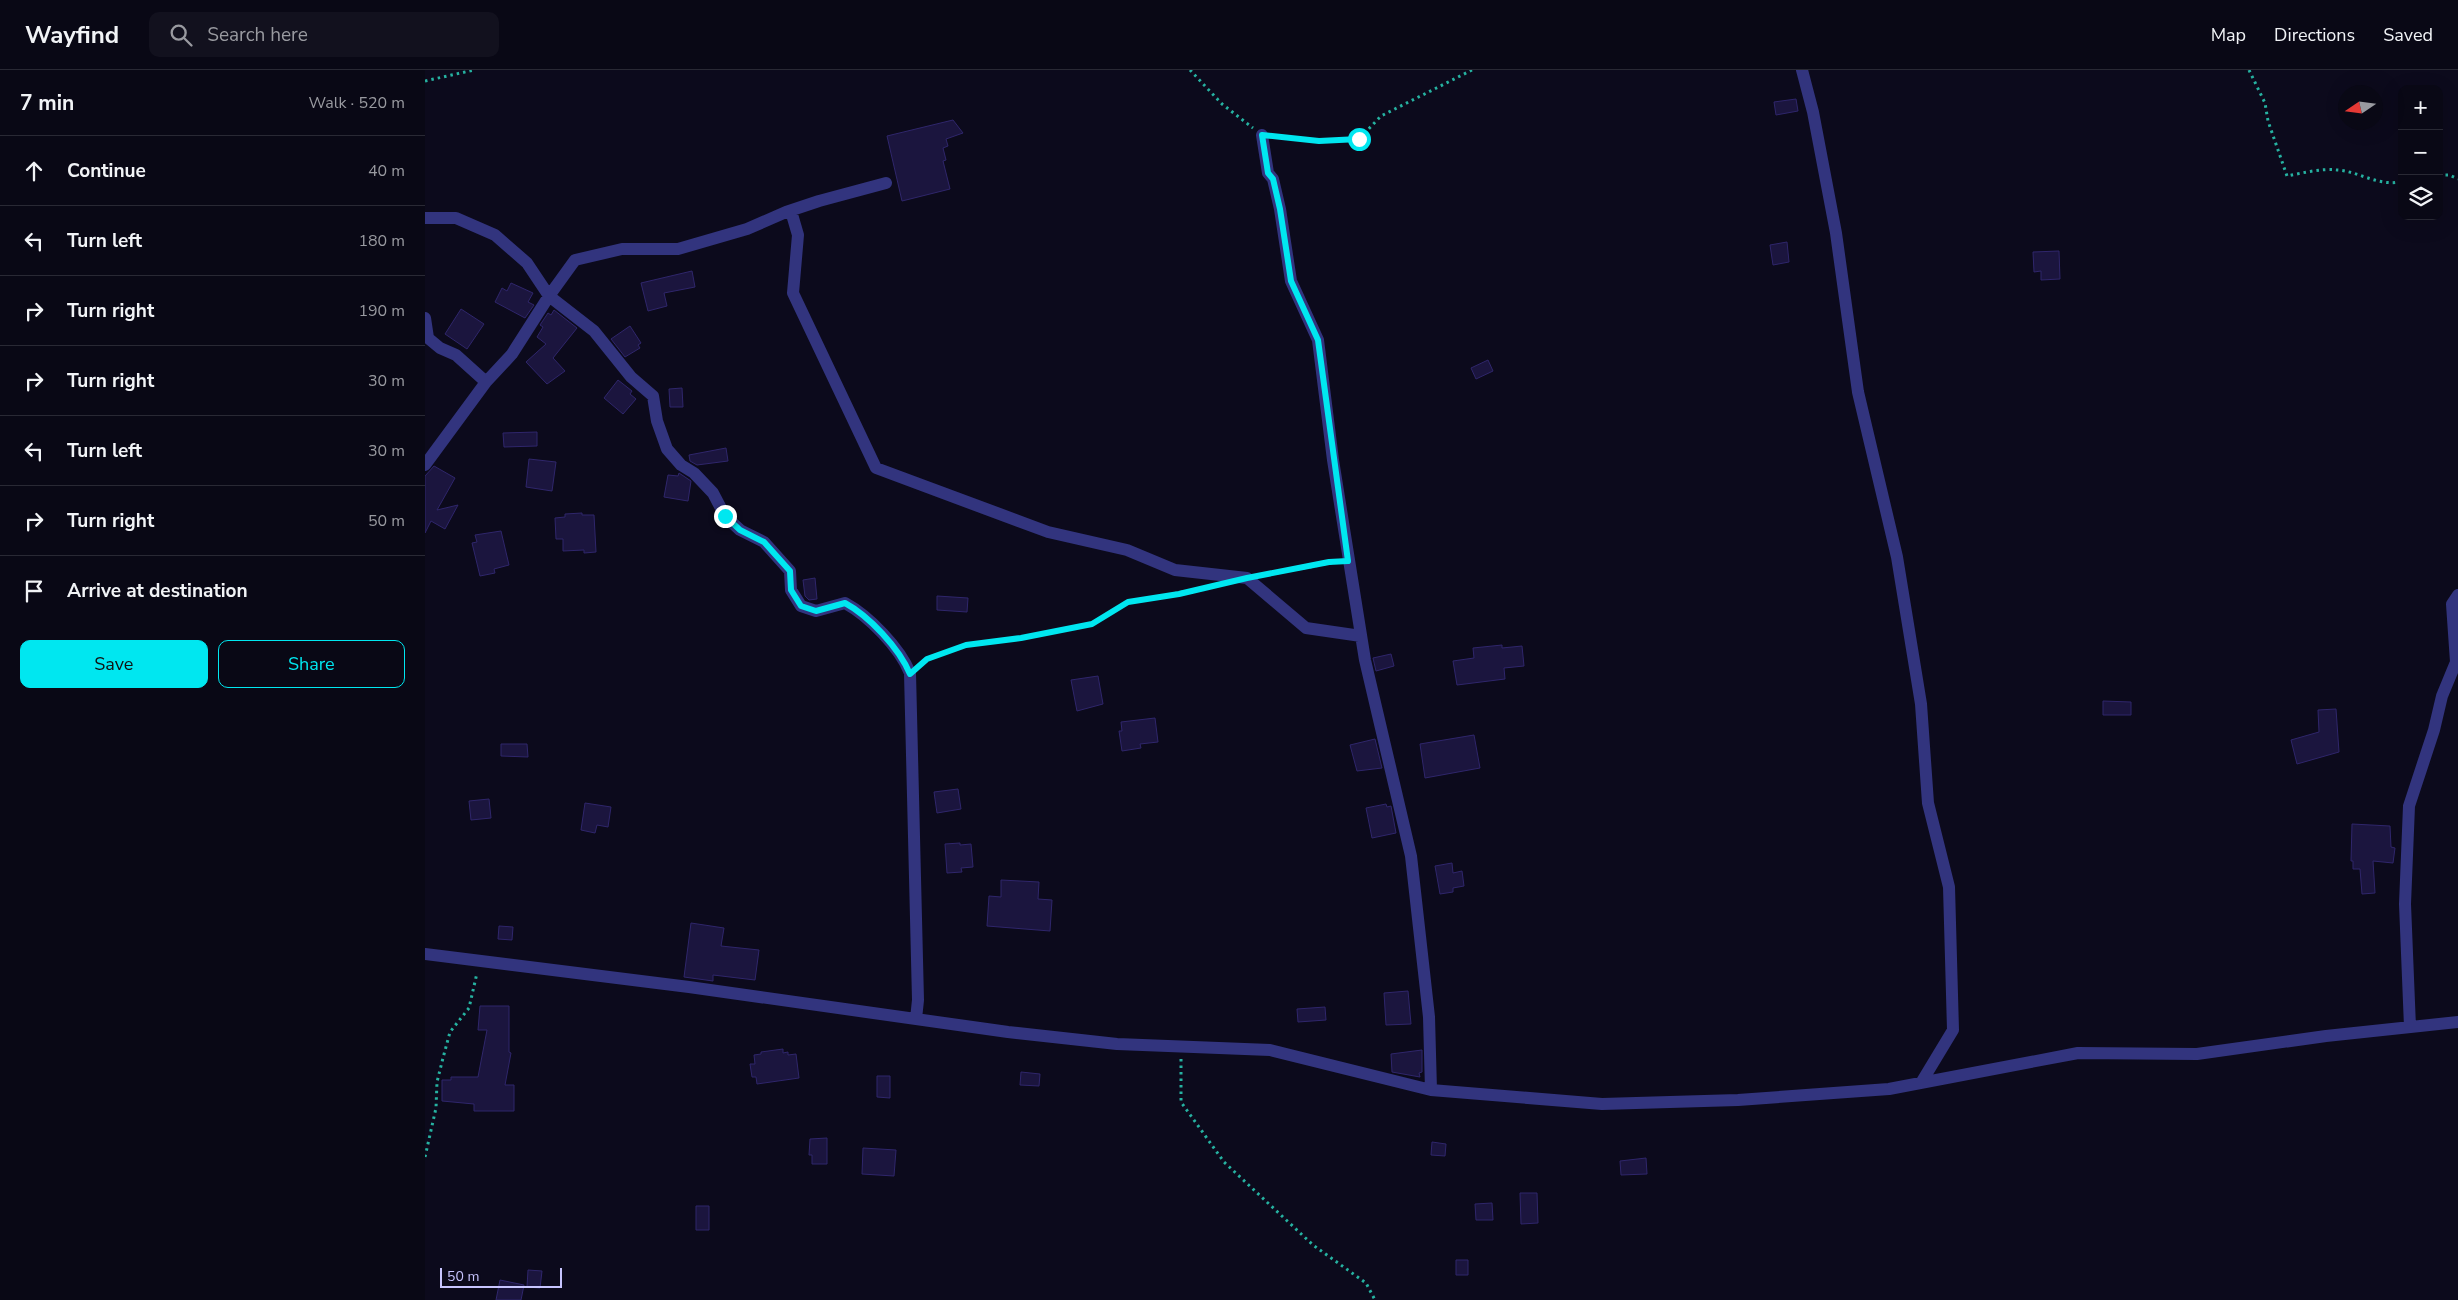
<!DOCTYPE html>
<meta charset="utf-8">
<style>
body{margin:0;font-family:"Nunito Sans",sans-serif;background:#12111e;color:#f1f3f6}
.controls{position:absolute;right:15px;top:15px;display:grid;overflow:hidden;border-radius:10px;box-shadow:0 5px 20px #0002}
.controls button{width:45px;height:45px;display:grid;place-items:center;padding:0;border:0;border-bottom:1px solid #292934;background:#090815;color:#f1f3f6;font:25px sans-serif}
.compass{position:absolute;left:1913px;top:15px;width:45px;height:45px;border-radius:50%;background:#090815;box-shadow:0 5px 20px #0002;rotate:257deg}
.scale{position:absolute;left:15px;bottom:12px;width:122px;box-sizing:border-box;padding-left:5px;border:2px solid #c8c5ff;border-top:0;font-size:14px;line-height:18px;white-space:nowrap;color:#c8c5ff;-webkit-text-stroke:4px #0c0a1c;paint-order:stroke}
.stop{position:absolute;width:15px;height:15px;margin:-11px;border:4px solid #00e7f0;border-radius:50%;background:#fff}
.stop.end{background:#00e7f0;border-color:#fff;box-shadow:0 1px 5px #0008}
.list{margin:0;padding:0;list-style:none}
h2{display:flex;justify-content:space-between;align-items:center;height:65px;margin:0;padding:0 20px;font-size:21px}
h2 small{font-size:16px;font-weight:400;color:#999aa0}
.list li{display:grid;grid-template-columns:32px 1fr auto;gap:15px;align-items:center;box-sizing:border-box;height:70px;padding:0 20px;border-top:1px solid #292934}
.list b{display:block;font-size:19px;white-space:nowrap}
.list em{font-size:16px;font-style:normal;color:#999aa0}
.actions{display:flex;gap:10px;padding:15px 20px}
.actions a{flex:1;padding:11px 0;border:1px solid #00e7f0;border-radius:10px;text-align:center;font-size:18px;color:#00e7f0}
.actions .main{background:#00e7f0;color:#111}
.icon{flex:none;width:28px;height:28px;fill:none;stroke:currentColor;stroke-width:2;stroke-linecap:round;stroke-linejoin:round}
.map{position:relative;flex:none;width:2033px;height:1230px;overflow:hidden}
header{display:flex;align-items:center;gap:30px;box-sizing:border-box;height:70px;padding:0 25px;background:#090815;border-bottom:1px solid #292934}
header strong{font-size:24px}
nav{display:flex;gap:28px;margin-inline-start:auto;font-size:18px}
.search{width:350px;height:45px;background:#12111e;display:flex;align-items:center;gap:12px;box-sizing:border-box;padding:0 18px;border-radius:10px;color:#999aa0;font-size:19px}
main{display:flex}
aside{flex:1;background:#090815}
.map>svg:first-child{display:block}
.building{fill:#1b153e;stroke:#2f266b}
.lines{fill:none;stroke-linecap:round;stroke-linejoin:round}
.path{stroke:#26b2a1;stroke-width:3;stroke-dasharray:2.5 4;stroke-linecap:butt}
.minor{stroke:#32347e;stroke-width:12}
.route{stroke:#00e7f0;stroke-width:6}
</style>
<header>
<strong>Wayfind</strong>
<div class="search"><svg class="icon" aria-label="search" viewBox="0 0 24 24"><circle cx="10" cy="10" r="6"/><path d="M15 15l6 6"/></svg>Search here</div>
<nav><a>Map</a><a>Directions</a><a>Saved</a></nav>
</header>
<main>
<aside>
<h2>7 min<small>Walk · 520 m</small></h2>
<ul class="list">
<li><svg class="icon" aria-label="ahead" viewBox="0 0 24 24"><path d="M12 20V5M6 11l6-6 6 6"/></svg><div><b>Continue</b></div><em>40 m</em></li>
<li><svg class="icon" aria-label="left" viewBox="0 0 24 24"><path d="M17 20v-9H6M10 6l-5 5 5 5"/></svg><div><b>Turn left</b></div><em>180 m</em></li>
<li><svg class="icon" aria-label="right" viewBox="0 0 24 24"><path d="M7 20v-9h11M14 6l5 5-5 5"/></svg><div><b>Turn right</b></div><em>190 m</em></li>
<li><svg class="icon" aria-label="right" viewBox="0 0 24 24"><path d="M7 20v-9h11M14 6l5 5-5 5"/></svg><div><b>Turn right</b></div><em>30 m</em></li>
<li><svg class="icon" aria-label="left" viewBox="0 0 24 24"><path d="M17 20v-9H6M10 6l-5 5 5 5"/></svg><div><b>Turn left</b></div><em>30 m</em></li>
<li><svg class="icon" aria-label="right" viewBox="0 0 24 24"><path d="M7 20v-9h11M14 6l5 5-5 5"/></svg><div><b>Turn right</b></div><em>50 m</em></li>
<li><svg class="icon" aria-label="arrive" viewBox="0 0 24 24"><path d="M6 21V4h12l-3 4 3 4H6"/></svg><div><b>Arrive at destination</b></div></li>
</ul>
<div class="actions"><a class="main">Save</a><a>Share</a></div>
</aside>
<div class="map">
<svg width="2033" height="1230" viewBox="0 0 2033 1230">
<rect width="100%" height="100%" fill="#0c0a1c"/>
<path class="building" d="M1371,29L1373,41L1351,45L1349,32Z
M528,50L538,63L521,69L523,76L518,78L521,90L518,91L525,119L477,131L462,66Z
M1362,172L1364,192L1348,195L1345,175Z
M1634,181L1635,209L1616,210V201L1609,202L1608,182Z
M267,201L270,217L239,223L242,236L223,241L216,213Z
M86,213L108,223L103,232L109,235L100,248L70,232L77,218L82,221Z
M36,239L59,254L42,279L20,264Z
M129,240L152,258L128,288L140,301L122,314L101,292L121,274L112,267L118,257L115,255L123,243L126,245Z
M205,256L216,273L213,275L215,278L200,287L186,269Z
M1063,290L1068,301L1051,309L1046,298Z
M193,310L207,321L205,324L211,329L198,344L179,328Z
M257,318L258,337H245L244,319Z
M112,362V376L79,377L78,363Z
M301,378L303,391L272,395L265,391L264,385Z
M104,389L131,392L127,421L101,417Z
M9,396L30,408L12,440L33,435L20,459L6,451L0,463V406Z
M254,403L266,411L263,431L239,427L243,405L253,406Z
M157,443V445H169L171,482L159,483V480L138,481V469H131L130,448L140,447V444Z
M76,461L84,495L69,499L70,503L55,506L47,473L52,472L50,465Z
M390,508L392,529L384,530L380,526L378,510Z
M512,526L543,528L542,542L512,540Z
M1077,575V578L1097,576L1099,596L1079,598L1080,609L1032,615L1028,591L1049,588L1048,578Z
M966,584L969,596L951,601L948,588Z
M673,606L678,634L652,641L646,610Z
M1678,631L1706,632V645H1678Z
M1911,639L1914,682L1872,694L1866,670L1894,662L1893,640Z
M730,648L733,672L715,674L716,678L697,681L694,661H697L696,652Z
M1049,665L1055,698L1000,708L995,674Z
M950,669L957,698L932,701L925,675Z
M76,674H102L103,687L76,686Z
M533,719L536,739L512,743L509,722Z
M64,729L66,748L46,750L44,731Z
M160,733L186,737L183,757L172,755L170,763L156,760Z
M961,734L962,737L966,736L971,763L947,768L941,738Z
M1927,754L1965,756L1966,777L1970,778L1968,793L1948,791L1950,823L1937,824L1935,799H1928V791H1926Z
M535,773V775L546,774L548,797L536,798L537,802L522,803L520,774Z
M1027,793L1028,803L1037,801L1039,816L1028,818V822L1015,824L1010,796Z
M576,810L614,812L613,829L627,830L625,861L562,856L564,826L576,827Z
M266,853L299,858L296,876L334,880L330,910L288,905V911L259,907Z
M74,856L88,857L87,870L73,869Z
M983,921L986,954L961,955L959,923Z
M55,936H84V982L86,983L80,1015H89V1041H49V1034L17,1031V1010H26V1007H53L62,960H53Z
M900,937L901,950L873,952L872,939Z
M358,979V983L363,982V985L371,984L374,1008L332,1014L331,1007H327L325,994H330L329,985L336,984V982Z
M997,980V1002L994,1003L995,1007L967,1002L966,984Z
M596,1002L615,1004L614,1016L595,1015Z
M452,1006H465V1028L452,1027Z
M402,1068V1094H387V1085H384L385,1069Z
M1007,1072L1021,1074L1020,1086L1006,1085Z
M438,1078L471,1080L469,1106L437,1104Z
M1221,1088L1222,1104L1196,1105L1195,1091Z
M1095,1123H1112L1113,1153L1096,1154Z
M1067,1133L1068,1150H1051L1050,1134Z
M271,1136H284V1160H271Z
M1031,1190H1043V1205H1031Z
M103,1200L117,1201L115,1218L102,1217Z
M75,1210L99,1215L96,1230H71Z"/>
<g class="lines">
<path class="path" d="M765,0L797,34L828,58
M1824,0L1840,33L1843,51L1862,106C1877,103 1897,98 1912,100C1933,101 1956,118 1977,111
M0,11L49,0
M851,67L895,71L934,69L956,46L1047,0
M2014,105H2024L2033,109
M840,505L912,492
M495,594L502,589L541,575L596,568L667,554L703,532L780,518
M756,989V1032L799,1092L888,1175L941,1213L950,1230
M0,1087L11,1038L12,1012L18,988L25,962L44,938L52,903"/>
<path class="minor" d="M1377,0L1388,42L1411,163L1433,322L1472,487L1496,634L1503,733L1524,817L1528,960L1496,1013
M837,65L843,103L848,109L855,139L866,211L893,270L908,390L940,590L986,786L1004,947L1006,1020
M366,141L373,165L368,223L451,398L623,462L702,480L750,500L822,508L881,558L936,566
M0,148H31L70,165L102,193L124,226L169,261L206,307L228,326L232,351L242,379L256,395L269,403L288,423L300,446L315,460L339,472L365,501L366,520L376,536L391,541L420,533C444,546 475,578 485,603L493,930L491,949
M0,248L3,268L15,278L31,285L61,312
M0,395L61,312L87,284L124,226L150,190L197,179H253L322,159L361,142L394,131L461,113
M0,884L264,917L583,962L692,974L845,980L1006,1020L1177,1034L1313,1030L1464,1019L1653,983L1772,984L1901,966L2033,952
M1985,957L1980,834L1984,736L2009,660L2017,626L2031,592L2027,534L2033,525"/>
</g>
<g class="lines">
<path class="route" d="M300,446L315,460L339,472L365,501L366,520L376,536L391,541L420,533C444,546 474,578 485,604L502,589L541,575L596,568L667,554L703,532L754,524L822,508L904,492L923,491L893,270L866,211L855,139L848,109L843,103L837,65L894,71L934,69"/>
</g>
</svg>
<div class="controls">
<button>+</button>
<button>−</button>
<button><svg class="icon" aria-label="layers" viewBox="0 0 24 24"><path d="M12 4l9 5-9 5-9-5zM3 14l9 5 9-5"/></svg></button>
</div>
<svg class="compass" viewBox="-18 -18 36 36"><path d="M0-13l5 13h-10z" fill="#e53935"/><path d="M0 13l5-13h-10z" fill="#999aa0"/></svg>
<div class="scale">50 m</div>
<div class="stop" style="left:934px;top:69px"></div>
<div class="stop end" style="left:300px;top:446px"></div>
</div>
</main>
